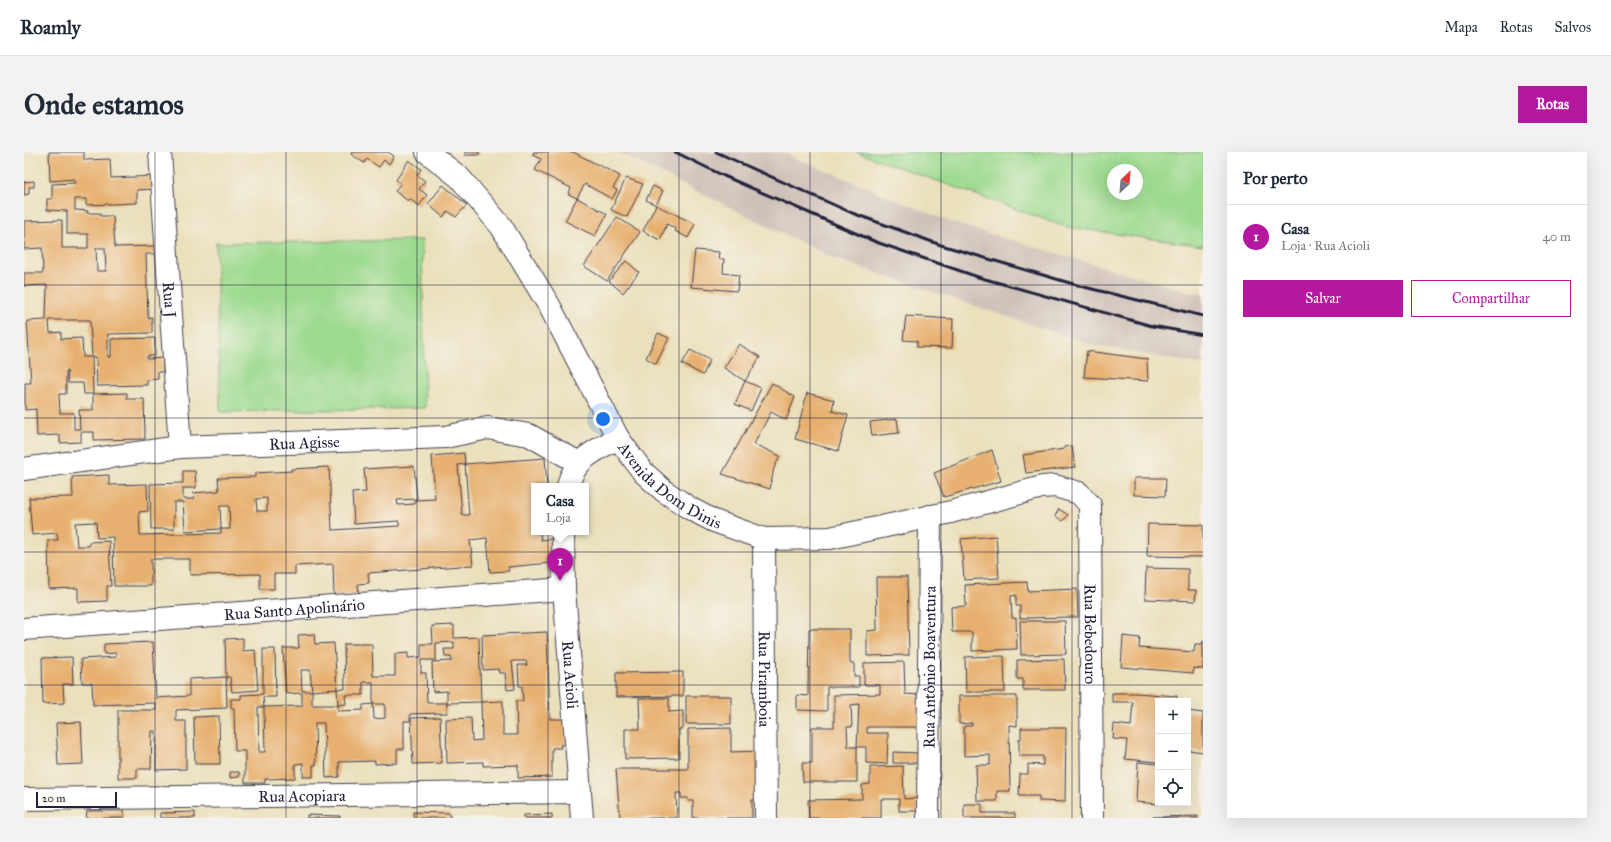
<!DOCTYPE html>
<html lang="pt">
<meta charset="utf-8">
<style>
body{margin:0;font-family:"IM FELL Great Primer",serif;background:#f2f2f3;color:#1f2937}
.controls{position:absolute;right:12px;bottom:12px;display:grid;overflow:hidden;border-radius:0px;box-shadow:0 4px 16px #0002}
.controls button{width:36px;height:36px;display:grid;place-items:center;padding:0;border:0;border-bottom:1px solid #e0e1e3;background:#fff;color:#1f2937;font:20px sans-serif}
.compass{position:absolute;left:1083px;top:12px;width:36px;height:36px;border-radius:50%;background:#fff;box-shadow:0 4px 16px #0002;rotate:26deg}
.scale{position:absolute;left:12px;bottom:10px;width:81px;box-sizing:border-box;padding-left:4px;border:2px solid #22223b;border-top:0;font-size:11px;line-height:14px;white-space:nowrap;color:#22223b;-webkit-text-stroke:3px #f7f3e8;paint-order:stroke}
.you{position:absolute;left:579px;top:267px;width:14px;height:14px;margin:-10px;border:3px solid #fff;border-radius:50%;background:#1a73e8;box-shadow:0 0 0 6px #1a73e833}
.badge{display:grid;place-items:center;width:26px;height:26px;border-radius:50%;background:#b5179e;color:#fff;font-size:13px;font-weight:700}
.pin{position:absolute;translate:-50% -33px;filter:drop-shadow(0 1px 2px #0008)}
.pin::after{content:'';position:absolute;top:21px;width:14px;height:12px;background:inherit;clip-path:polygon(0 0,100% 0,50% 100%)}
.popup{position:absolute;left:507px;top:331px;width:58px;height:52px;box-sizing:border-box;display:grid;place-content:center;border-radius:0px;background:#fff;filter:drop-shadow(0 1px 3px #0005);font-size:13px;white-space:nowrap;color:#747a83}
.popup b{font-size:15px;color:#1f2937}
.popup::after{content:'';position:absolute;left:50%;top:100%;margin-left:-8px;border:8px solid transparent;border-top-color:#fff}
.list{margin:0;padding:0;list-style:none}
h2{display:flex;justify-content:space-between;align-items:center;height:52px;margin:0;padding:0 16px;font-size:17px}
h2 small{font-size:13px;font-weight:400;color:#747a83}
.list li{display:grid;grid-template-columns:26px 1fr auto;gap:12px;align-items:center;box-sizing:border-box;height:64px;padding:0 16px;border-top:1px solid #e0e1e3}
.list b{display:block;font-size:15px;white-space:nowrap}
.list p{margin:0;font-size:13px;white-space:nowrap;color:#747a83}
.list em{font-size:13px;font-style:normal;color:#747a83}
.actions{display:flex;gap:8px;padding:12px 16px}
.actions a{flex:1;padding:9px 0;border:1px solid #b5179e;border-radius:0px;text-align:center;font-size:14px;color:#b5179e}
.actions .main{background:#b5179e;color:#fff}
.icon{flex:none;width:22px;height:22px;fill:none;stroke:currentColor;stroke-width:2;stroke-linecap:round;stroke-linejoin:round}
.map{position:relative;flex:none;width:1179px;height:666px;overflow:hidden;border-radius:0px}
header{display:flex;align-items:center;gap:24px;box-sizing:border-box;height:56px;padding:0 20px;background:#fff;border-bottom:1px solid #e0e1e3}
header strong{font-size:19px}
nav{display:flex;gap:22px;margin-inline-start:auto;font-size:14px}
.intro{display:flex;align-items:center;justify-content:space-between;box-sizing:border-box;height:96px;padding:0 24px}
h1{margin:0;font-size:28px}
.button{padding:10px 18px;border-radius:0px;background:#b5179e;color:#fff;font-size:14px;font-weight:700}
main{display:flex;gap:24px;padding:0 24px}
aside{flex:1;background:#fff;border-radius:0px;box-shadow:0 4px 16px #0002}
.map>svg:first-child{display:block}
.industrial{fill:#cec1b9}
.green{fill:#9cda8f;stroke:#5f7e65;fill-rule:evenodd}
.building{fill:#e7b070;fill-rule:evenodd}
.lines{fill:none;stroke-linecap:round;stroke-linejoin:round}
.street-casing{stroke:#403e4e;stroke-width:24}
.street{stroke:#fff;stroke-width:22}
.rail{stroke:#22223b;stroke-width:3}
.grid{fill:none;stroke:#22223b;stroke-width:1;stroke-opacity:0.55}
.labels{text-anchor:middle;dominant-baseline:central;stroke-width:4;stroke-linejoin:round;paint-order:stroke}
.street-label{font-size:16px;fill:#22223b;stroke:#f7f3e8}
</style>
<header>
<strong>Roamly</strong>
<nav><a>Mapa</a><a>Rotas</a><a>Salvos</a></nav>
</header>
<div class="intro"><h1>Onde estamos</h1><a class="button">Rotas</a></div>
<main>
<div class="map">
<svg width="1179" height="666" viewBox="0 0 1179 666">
<rect width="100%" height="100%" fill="#f7f3e8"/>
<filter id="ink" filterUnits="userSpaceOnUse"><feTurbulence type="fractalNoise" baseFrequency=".025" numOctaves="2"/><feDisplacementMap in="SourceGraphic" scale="8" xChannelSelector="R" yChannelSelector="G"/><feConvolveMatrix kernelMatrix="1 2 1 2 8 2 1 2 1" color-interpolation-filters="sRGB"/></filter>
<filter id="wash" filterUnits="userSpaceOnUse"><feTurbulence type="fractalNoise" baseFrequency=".012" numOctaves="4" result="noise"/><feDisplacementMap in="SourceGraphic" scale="16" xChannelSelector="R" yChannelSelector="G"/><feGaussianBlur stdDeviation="0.9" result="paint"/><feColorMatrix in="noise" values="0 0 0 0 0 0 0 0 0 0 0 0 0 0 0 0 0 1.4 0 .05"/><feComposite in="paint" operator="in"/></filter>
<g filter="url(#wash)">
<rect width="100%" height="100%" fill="#eae0bc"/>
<path class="industrial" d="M593,0H757L929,71L1169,141L1179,142V213L1069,193L811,107Z"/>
<path class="green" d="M832,0H1179V94L1042,75ZM1089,18H1113V42H1089Z
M398,88L401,256L196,260L192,91Z"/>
<g id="blocks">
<path class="building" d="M25,0H60V8L86,7L87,26L131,24V37L113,38V51L62,53V47H51V58L64,59L63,61H76V64H89L91,95L132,94V102H122L124,166L128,165V181L84,182V205H87V187L131,186V204H123V207L139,206V220H134V227L123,228V233L73,234L72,205H68L69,242H60L59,231H44L43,219H42V242H35L36,261H50V277H56L55,258H69V242L103,241V247H120L121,287L70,288V280H57V290L36,291V283L13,284L12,257L1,258V231H7L3,169L22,168L23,133L0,134V121H19L18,96L0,97V69L38,68V96H64V82H43V59L23,58V47H28V32L51,31V27L26,29ZM72,96H81L82,119H73ZM25,168H66L68,205H59L58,186L37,187V180L26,181Z
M328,0H364L370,4L365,12L360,8L355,15L343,7L340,11L327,2Z
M441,0H455V3H441Z
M510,0H549L596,24L589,36L593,38L588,47L561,32L553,46L544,42L547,36L511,18L517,7L508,3Z
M385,8L397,17L393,23L401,29L395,37L403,43L395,54L386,47L384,49L371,39L377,31L372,28Z
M602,26L619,32L603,65L587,58Z
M10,29V35H5V42L0,43V30Z
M419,33L443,53L432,65L424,59L419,65L404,52Z
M629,34L639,39L632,53L622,48Z
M553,46L583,62L571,84L541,69Z
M632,53L671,72L664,86L651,79L652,77L643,72L636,88L619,79Z
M593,65L616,80L583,129L560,114Z
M671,98L695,100L694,107H700L699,121L715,123L713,139L667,135Z
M602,109L615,120L599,141L585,129Z
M882,164L929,167L928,196L893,195V189L879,188Z
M634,181L645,186L632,212L622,206Z
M715,192L736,205L721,229L700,216Z
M666,198L686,208L679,223L658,212Z
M1063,199L1123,207L1124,229L1060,225Z
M721,229L737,236L727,259L711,252Z
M748,231L771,245L762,268L747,260L730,292L756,304L750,316L746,337L698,322Z
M783,241L810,248L808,259L824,263L814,299L771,287Z
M873,267L875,281L848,284L846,270Z
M1048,294L1051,315L1002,321L999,303L1040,297V295Z
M968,298L977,329L920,345L910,321Z
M440,301L441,312L434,313L438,363H445L441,312L521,306L523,334H510V380H516L517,388L536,386L537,410L484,415L485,419L466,420L463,386L446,388L449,413L344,421L345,431L334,432L335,442L310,444L309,412L271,414V422H250V437H236V422L166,423V407H127V434H90L89,385L73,386L72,370L51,371L53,394H65V390L85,389L87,434H83V449L54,450V436L25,437L24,388H34L33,381L8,383L5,346L49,345L48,325L85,323V333L123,332L124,359L115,360L116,383L197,381V377H206L205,354H196L197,377L161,379L159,350H150V377H127L126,332L159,331V319H171L172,336H159V347H170L169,341L195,339L194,326L231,325V321L268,319L267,317L305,315L308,378L375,374V369L330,372L328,341L342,340L340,317L390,314L393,347L373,348L374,353L391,352V348L411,347L408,304ZM243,346V359H233L232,347Z
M1110,326H1142L1141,344L1110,343Z
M1035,357L1044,363L1039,369L1031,364Z
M1124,372L1179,373V405L1123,404Z
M972,384L975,426L940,428L937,387Z
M1122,416L1164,417V438H1172L1171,449L1121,447Z
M852,425H883L885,503L843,504V479L853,478Z
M1003,430L1004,439L1053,437L1054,465L996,466V454H992V443L987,444L988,466H992L993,497L948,499V480H928L927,455L942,454L941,433Z
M996,469H1041L1042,502L997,503Z
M430,473V486L455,485L457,550L423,551V539L409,540L408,510L428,509L427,505H421L420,497H430V490L412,491V508H397V521H402L403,551H423V561L386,562V569H380V597H373V611L351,612V609L315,610V625L302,626L300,571H291L292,613H289V625H279V611L271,612V626L241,627V631H221V599H211L210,556H207V547H217V543L239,542V497H251L252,545H239L240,555L278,554V541L262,542L259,496H275L274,483L290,482L291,492L310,491L313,537L288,539V553H314V559L339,558V553L349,552V530H339V543H321L322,552L314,553L313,537H321L320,492H348L349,524H371V502L384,501V506L397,505V492H409L408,474ZM277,518H286L288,539H278ZM349,552H361V566L350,567ZM234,555H240L241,600H235Z
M785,477H826V511H830V524H835V535H803V559L773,558V543L784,544Z
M523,480L526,567H541L542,593H536L537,596H528V625L494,626V613L459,614V610L423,611L422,567L447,566L448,589L458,588L457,550L479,549V583H493L492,549H499L498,534H495L494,513H503L502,509H488L491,537L483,538L481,521H475L474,517L459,518L458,483Z
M1099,484L1116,486L1115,496L1170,500L1171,492H1178L1179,489V517L1169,516V521L1097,515Z
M219,486V499L231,498L234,538L208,540L206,525H202L201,487Z
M129,490L132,546L165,544V527L202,525L203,556L152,558V569H162V617L132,618V579H128L127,617H113V626H94V558H132V551L69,553L68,531H58L57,507L92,505V501L80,502V492Z
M980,504L981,540H942L941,505Z
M48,505L49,532H39L40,551L19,552L18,506Z
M1040,507L1041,538H999V527H993V508Z
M880,510L881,542L896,543V575H843V581H864L863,612L842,611V595H833L835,552L827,553L828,575H823L824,595H833V630H779L778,611H788V575H810V543L856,542V533H840V511Z
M659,520V544L592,545V521Z
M1088,541H1112L1153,544V549H1134V610L1101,607L1103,588L1089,587L1090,572L1107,574L1109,550H1088Z
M662,544H707V572H662Z
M935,544H993V574L985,573L986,639H973V649H953L952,613H966V603L940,604V574H948V571L935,572Z
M615,546H645V560L659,559V577H655V606L601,607V577H616Z
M1164,559L1179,561V600L1164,598Z
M195,564L196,612H171L170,565Z
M416,565L418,611L389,612L387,566Z
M57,570L59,612L34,613L32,571Z
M707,576V600L738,599V648H728V666H669V649H664V646H657V641H652L653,666H596L592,617H664V577Z
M997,576H1042L1041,650L1015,649V644H995L996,622H1004V612L1019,613V604H995V587H997Z
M869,600L895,601V611H869Z
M1114,610L1134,612V652L1112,650Z
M879,614L880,647L895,646V659H875V647H857V666H785L784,648L838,647V633L846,632V615Z
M206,620H215V625L206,626Z
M940,652H958V661H991V666H940Z
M63,659H100V666H62Z
M171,660V666H136V661Z
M389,660L426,661V666H390Z
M528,662V666H500V663Z
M283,663L316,664V666H283Z
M1174,664V666H1129V665Z"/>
</g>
</g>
<g filter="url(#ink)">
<use href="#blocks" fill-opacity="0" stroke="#403e4e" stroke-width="1"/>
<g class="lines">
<g class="street-casing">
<g id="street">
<path id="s1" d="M136,0L156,295"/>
<path id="s2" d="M403,0L435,25L477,74L526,155L594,286L619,320L640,339L667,357L690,369L740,387L806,386L927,360L1018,335L1031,334L1055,341L1066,353L1068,666"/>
<path id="s3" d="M0,317L156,295L421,285L464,276L505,283L555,311"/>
<path d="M544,334C550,307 572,298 594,286"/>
<path id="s4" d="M539,380L540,437L558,666"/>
<path id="s5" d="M740,387L742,666"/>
<path id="s6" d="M0,477L540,437"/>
<path id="s7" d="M0,647L556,640"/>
<path id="s8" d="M904,666L906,364"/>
</g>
</g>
<use href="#street" class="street"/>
<path class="rail" d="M651,0L700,24L852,90L954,125L1128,174L1179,183
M692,0L828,61L917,93L1056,134L1179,164"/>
</g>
</g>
<path class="grid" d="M131,0V666M262,0V666M393,0V666M524,0V666M655,0V666M786,0V666M917,0V666M1048,0V666M0,133H1179M0,266H1179M0,400H1179M0,533H1179"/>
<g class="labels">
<g class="street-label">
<text stroke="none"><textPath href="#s1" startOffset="148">Rua J</textPath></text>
<text stroke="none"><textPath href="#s3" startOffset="282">Rua Agisse</textPath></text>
<text stroke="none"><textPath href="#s2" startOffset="419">Avenida Dom Dinis</textPath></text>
<text stroke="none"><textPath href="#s6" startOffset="271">Rua Santo Apolinário</textPath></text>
<text stroke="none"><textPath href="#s2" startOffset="997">Rua Bebedouro</textPath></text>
<text stroke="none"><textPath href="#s8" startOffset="151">Rua Antônio Boaventura</textPath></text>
<text stroke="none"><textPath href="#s4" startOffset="143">Rua Acioli</textPath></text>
<text stroke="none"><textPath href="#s5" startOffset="140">Rua Piramboia</textPath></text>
<text stroke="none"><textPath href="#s7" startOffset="278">Rua Acopiara</textPath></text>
</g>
</g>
</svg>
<div class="controls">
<button>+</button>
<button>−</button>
<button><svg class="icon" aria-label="locate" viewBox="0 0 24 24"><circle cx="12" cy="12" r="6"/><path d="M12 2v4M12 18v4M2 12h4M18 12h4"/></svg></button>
</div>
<svg class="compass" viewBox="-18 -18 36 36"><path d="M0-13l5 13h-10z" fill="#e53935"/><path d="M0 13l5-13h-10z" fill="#747a83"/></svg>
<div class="scale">20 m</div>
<div class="you"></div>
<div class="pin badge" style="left:536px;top:429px">1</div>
<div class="popup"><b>Casa</b>Loja</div>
</div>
<aside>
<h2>Por perto<small></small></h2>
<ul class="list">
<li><span class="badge">1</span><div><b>Casa</b><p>Loja · Rua Acioli</p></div><em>40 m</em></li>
</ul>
<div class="actions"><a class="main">Salvar</a><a>Compartilhar</a></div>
</aside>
</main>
